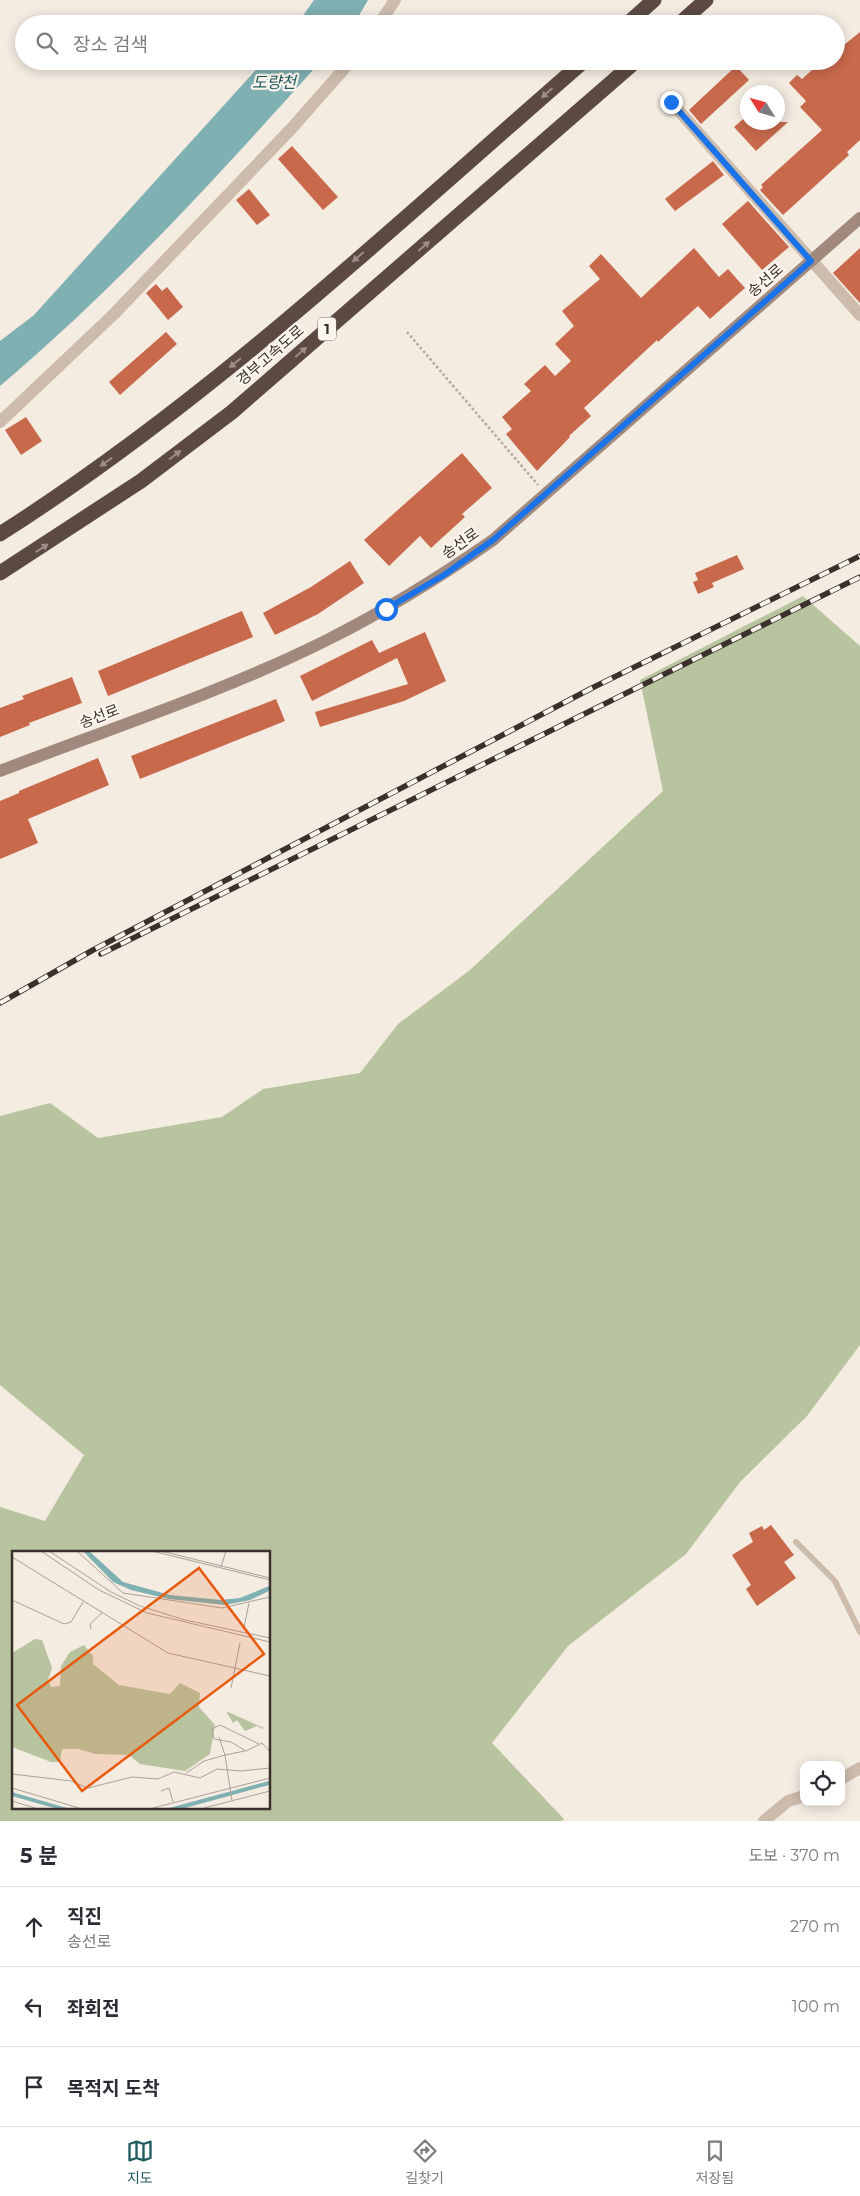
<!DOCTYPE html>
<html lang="ko">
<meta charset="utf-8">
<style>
body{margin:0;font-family:Montserrat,"Noto Sans KR",sans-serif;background:#f7f7f7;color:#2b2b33}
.controls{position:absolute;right:15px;bottom:15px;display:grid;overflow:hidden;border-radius:10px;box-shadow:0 2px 12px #0003}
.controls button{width:45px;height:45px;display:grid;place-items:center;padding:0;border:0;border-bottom:1px solid #e1e1e2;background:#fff;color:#2b2b33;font:25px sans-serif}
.compass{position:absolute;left:740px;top:85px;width:45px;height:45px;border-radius:50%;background:#fff;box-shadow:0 2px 12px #0003;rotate:307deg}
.stop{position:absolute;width:15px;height:15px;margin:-11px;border:4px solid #1a73e8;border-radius:50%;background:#fff}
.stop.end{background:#1a73e8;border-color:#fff;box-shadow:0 1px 5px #0008}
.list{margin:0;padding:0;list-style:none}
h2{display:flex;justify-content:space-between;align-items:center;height:65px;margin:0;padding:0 20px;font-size:21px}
h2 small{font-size:16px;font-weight:400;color:#7c7c81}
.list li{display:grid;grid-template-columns:32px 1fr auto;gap:15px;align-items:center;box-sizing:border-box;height:80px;padding:0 20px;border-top:1px solid #e1e1e2}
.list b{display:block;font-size:19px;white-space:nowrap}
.list p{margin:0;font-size:16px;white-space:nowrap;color:#7c7c81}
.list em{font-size:16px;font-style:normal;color:#7c7c81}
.icon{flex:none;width:28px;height:28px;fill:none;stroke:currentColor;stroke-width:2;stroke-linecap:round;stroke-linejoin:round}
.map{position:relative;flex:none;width:860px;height:1821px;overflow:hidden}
.search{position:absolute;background:#fff;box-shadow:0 2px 12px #0003;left:15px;right:15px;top:15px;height:55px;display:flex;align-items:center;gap:12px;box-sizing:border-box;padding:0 18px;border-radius:28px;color:#7c7c81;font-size:19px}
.sheet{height:305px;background:#fff}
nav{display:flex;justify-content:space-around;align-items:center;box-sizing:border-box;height:70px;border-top:1px solid #e1e1e2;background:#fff;font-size:14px;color:#7c7c81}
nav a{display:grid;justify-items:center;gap:2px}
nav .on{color:#1f5a5e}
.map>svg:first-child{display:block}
.green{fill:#b8c4a0;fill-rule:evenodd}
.water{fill:#7fb0b2}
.building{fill:#c8694b}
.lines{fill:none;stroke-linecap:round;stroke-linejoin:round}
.path{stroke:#b9a596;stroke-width:2.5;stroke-dasharray:2.5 2.5;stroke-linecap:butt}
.lane{stroke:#cdbbac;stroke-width:6}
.street{stroke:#cdbbac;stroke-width:12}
.secondary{stroke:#a18a7d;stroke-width:12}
.highway{stroke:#5c4a42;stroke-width:15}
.rail-casing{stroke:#3b302b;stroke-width:5.5}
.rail{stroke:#fbf5ee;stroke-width:4;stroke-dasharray:11;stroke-linecap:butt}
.oneway{fill:#9c8e87}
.route{stroke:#1a73e8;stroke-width:6}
.labels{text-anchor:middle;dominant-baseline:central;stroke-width:4.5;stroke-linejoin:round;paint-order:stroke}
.shield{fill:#fbf5ee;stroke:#756b66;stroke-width:1}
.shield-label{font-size:14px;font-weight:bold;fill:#3b302b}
.street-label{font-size:15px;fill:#3b302b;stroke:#fbf5ee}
.water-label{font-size:16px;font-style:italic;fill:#1f5a5e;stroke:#fbf5ee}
.inset-road{fill:none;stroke:#aaa098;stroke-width:1}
.view{fill:#e8590c;fill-opacity:0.15;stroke:#e8590c;stroke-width:2.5}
.inset-edge{fill:none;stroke:#3b302b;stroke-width:2.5}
</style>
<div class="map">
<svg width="860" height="1821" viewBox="0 0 860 1821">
<rect width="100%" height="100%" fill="#f4ebe1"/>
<path class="green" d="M803,596L860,646V1345L807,1416L740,1482L686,1554L568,1646L492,1743L564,1819L562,1821H0V1507L45,1521L84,1455L0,1385V1116L50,1103L98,1138L222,1117L263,1089L360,1073L398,1024L470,970L663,791L640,680ZM14,1552H269V1807H14Z"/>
<path class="water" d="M314,0H368L354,24H297Z
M264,61H321C220,174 116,288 0,386V341L34,315Z"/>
<path class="building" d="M860,32V140L847,152L849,155L783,215L760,190L763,187L761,185L822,130L800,107L806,101L789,83L797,75L802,79L822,61H836V48L842,43L844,45Z
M736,66L749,80L701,124L689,110Z
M748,115V122H788L756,151L734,127Z
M292,146L338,197L323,210L278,159Z
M713,161L724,175L675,211L665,199Z
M249,189L270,215L257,225L236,200Z
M748,201L789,247L762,270L722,224Z
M694,248L719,277L728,269L745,288L710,319L698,306L658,342L657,340L584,408L591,416L569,436L570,437L537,471L506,434L512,429L502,417L531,391L524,384L545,365L555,376L571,361L555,344L574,326L562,311L600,279L589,266L601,254L641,298Z
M860,248V303L833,273Z
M156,284L162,291L167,287L183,307L168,320L146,293Z
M166,332L177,344L120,395L109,382Z
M26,417L42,441L21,455L5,430Z
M462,453L492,488L462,514L465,517L431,548L420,536L389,566L364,540Z
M737,555L744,569L712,583L714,587L698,594L693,582L698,580L695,573Z
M350,561L364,583L318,614L275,635L263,613L311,587Z
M242,611L253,637L108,696L98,671Z
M425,632L446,681L404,701L320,727L315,712L408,684L397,658L312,701L300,676L372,640L379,653Z
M72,677L82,703L29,723L30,725L0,737V708L24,699L22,696Z
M276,699L285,721L140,779L131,756Z
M98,758L109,785L28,819L38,843L0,859V801L19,793V791Z
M771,1525L794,1555L784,1562L796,1578L757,1606L746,1589L751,1585L732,1555L753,1542L749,1533L762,1526L764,1530Z"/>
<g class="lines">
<path class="path" d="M407,332L538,485"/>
<path class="lane" d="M796,1542L835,1581L860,1632"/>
<path class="street" d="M379,24L395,0
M671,102L860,315
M0,422L113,315L291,129L351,61
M841,1779L860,1768
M764,1821L788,1801L804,1796"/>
<path class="secondary" d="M0,771C109,729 223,692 327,640C385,611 440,577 493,540L860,218"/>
<path class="highway" d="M627,24L654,0
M679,24L706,0
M0,534C212,399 395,225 584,61
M0,573L141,481L232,412L636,61"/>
<g class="rail-casing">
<path id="rail" d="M101,954L860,577
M0,1003L93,950L592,688L860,556"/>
</g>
<use href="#rail" class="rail"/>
</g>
<defs><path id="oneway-solid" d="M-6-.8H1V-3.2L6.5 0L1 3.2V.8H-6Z" transform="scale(1.25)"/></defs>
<g class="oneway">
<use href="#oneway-solid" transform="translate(547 93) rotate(139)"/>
<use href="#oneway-solid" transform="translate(424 246) rotate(-41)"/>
<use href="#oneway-solid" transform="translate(358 257) rotate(139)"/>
<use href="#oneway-solid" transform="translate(301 352) rotate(-41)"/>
<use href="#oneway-solid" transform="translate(235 363) rotate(141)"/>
<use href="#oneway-solid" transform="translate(175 455) rotate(-37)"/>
<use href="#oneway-solid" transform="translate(106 462) rotate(145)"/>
<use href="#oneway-solid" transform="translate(42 548) rotate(-33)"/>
</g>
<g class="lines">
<path class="route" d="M386,609L444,575L493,540L811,261L671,102"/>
</g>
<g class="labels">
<rect class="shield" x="318" y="317.5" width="18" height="23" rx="4"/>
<g class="shield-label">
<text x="327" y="329">1</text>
</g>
<g class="street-label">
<text transform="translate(765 280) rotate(-41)">송선로</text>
<text transform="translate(270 355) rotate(-41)">경부고속도로</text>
<text transform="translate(460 543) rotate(-35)">송선로</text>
<text transform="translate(99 716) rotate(-21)">송선로</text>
</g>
<g class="water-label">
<text x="274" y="82">도량천</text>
</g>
</g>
<g transform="translate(12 1551)">
<rect width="258" height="258" fill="#f4ebe1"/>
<path d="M23,88L30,89L40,117L36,129L39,136L48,135L49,115L58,101L72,94L81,105V113L107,134L158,143L168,132L188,142L187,156L203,174L198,203L173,220L128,213L117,204L84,203L66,198H50L48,211H39L0,196V102ZM214,160L252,177L251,178L245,175L233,180L225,169L221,172Z" fill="#b8c4a0"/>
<path d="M71,0H77L111,31L158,44L209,49L228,47L257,35V40L238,49L213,54L157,48L119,39L101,31ZM257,230V234L173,257H157ZM0,241L3,242L55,257H42L0,245Z" fill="#7fb0b2"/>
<path class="inset-road" d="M29,0L87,39L135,62L258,91M37,0L99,41L128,55L173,69L258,87M65,0L111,42L210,57L258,46M140,0L258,29M149,0L258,27M0,6L156,102L258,125M209,16L214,0M0,49L52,73L59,71L71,51M232,76L237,52M79,78L78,73L90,62M219,137L228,92M207,186L213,204L233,200M247,193L208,174L200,178L202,188L219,191L234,200L250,192L258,201M174,222L192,210L213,204L220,250M0,223L59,230L76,237L120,226L146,228L162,221L188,227L205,218L229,220L258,217M0,237L67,257M149,240L157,237L161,251M0,250L23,257M141,257L258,227M192,257L258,240"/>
<path class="view" d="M187,17L252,103L70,240L5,154Z"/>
<rect width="258" height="258" class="inset-edge"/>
</g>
</svg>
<div class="controls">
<button><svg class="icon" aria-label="locate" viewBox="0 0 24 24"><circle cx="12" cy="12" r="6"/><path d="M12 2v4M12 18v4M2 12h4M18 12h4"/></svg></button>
</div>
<svg class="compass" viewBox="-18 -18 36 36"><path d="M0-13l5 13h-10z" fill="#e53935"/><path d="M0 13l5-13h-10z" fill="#7c7c81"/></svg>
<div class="stop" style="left:386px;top:609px"></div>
<div class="stop end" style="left:671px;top:102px"></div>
<div class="search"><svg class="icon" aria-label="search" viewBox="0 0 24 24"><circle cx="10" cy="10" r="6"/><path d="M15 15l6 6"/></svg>장소 검색</div>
</div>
<section class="sheet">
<h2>5 분<small>도보 · 370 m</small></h2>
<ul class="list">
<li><svg class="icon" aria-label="ahead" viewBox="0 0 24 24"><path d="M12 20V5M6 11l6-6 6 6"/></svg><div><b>직진</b><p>송선로</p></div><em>270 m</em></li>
<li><svg class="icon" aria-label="left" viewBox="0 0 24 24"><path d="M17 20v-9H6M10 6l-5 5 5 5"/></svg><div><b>좌회전</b></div><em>100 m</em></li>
<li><svg class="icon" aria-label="arrive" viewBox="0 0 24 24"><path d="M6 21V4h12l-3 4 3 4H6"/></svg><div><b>목적지 도착</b></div></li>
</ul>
</section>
<nav>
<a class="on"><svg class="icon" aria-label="map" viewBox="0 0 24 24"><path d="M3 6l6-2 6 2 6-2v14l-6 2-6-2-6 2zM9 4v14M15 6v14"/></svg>지도</a>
<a><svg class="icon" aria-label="directions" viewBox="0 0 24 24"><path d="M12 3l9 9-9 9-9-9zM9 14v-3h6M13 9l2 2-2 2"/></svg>길찾기</a>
<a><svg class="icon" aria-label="saved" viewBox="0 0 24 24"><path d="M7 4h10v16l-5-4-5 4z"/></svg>저장됨</a>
</nav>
